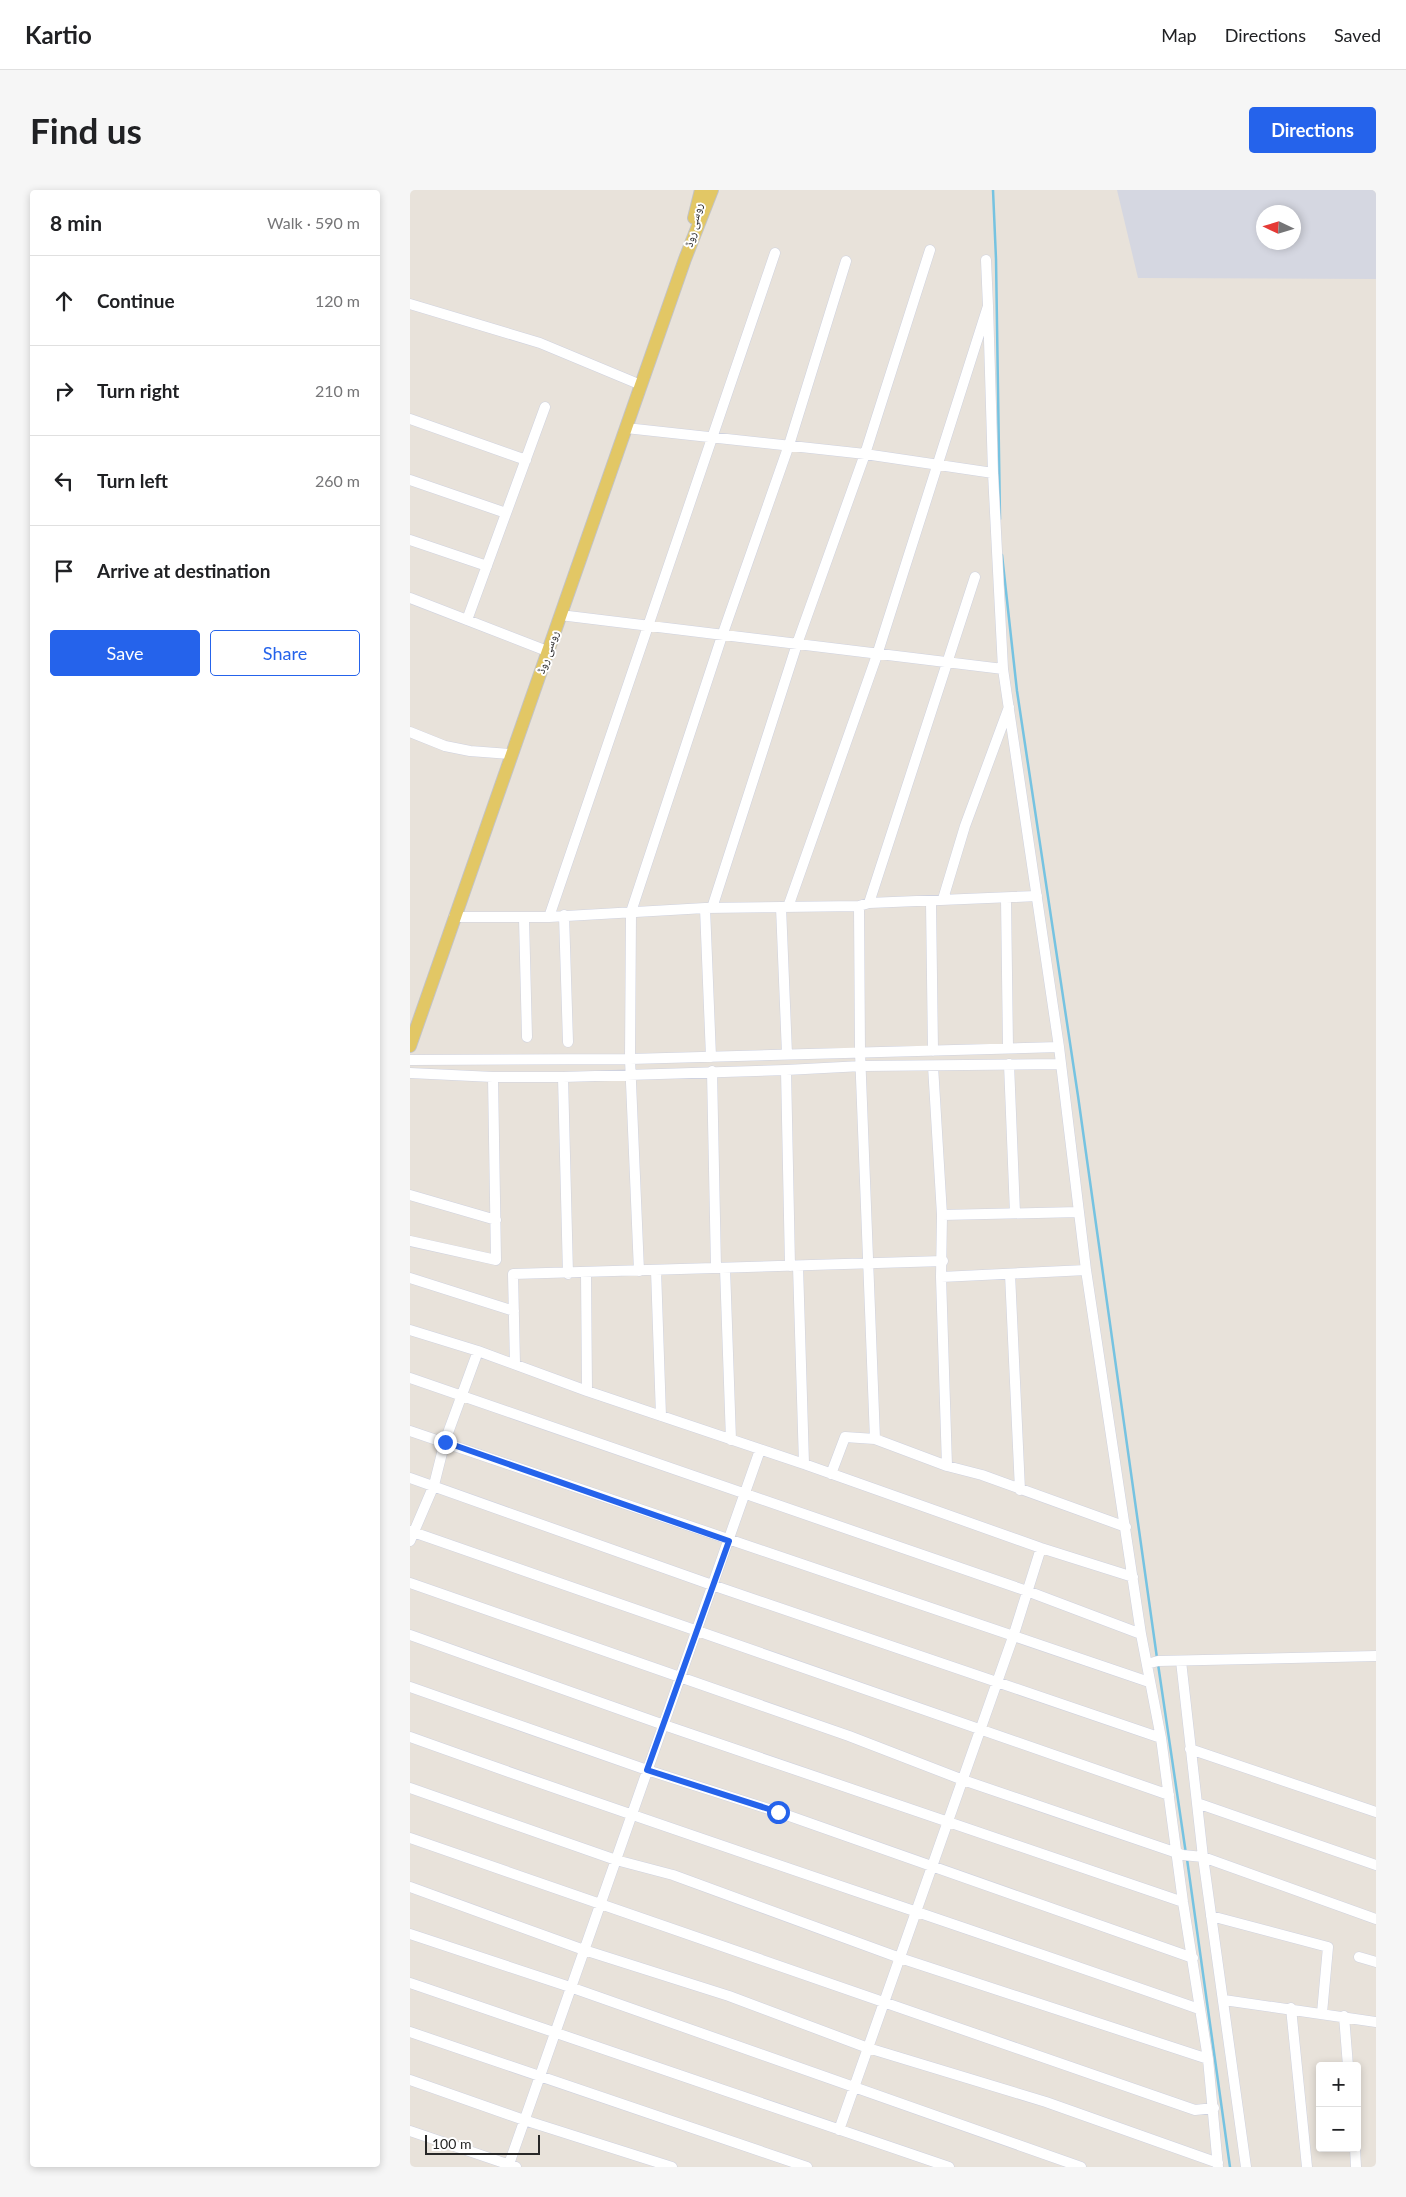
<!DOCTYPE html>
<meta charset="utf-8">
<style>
body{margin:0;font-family:Lato,"Noto Naskh Arabic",sans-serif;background:#f6f6f6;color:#202124}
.controls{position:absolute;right:15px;bottom:15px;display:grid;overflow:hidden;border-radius:5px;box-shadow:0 2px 8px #0003}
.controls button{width:45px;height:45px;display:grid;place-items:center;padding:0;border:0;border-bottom:1px solid #e0e0e0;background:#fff;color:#202124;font:25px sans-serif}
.compass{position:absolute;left:846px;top:15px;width:45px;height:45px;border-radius:50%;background:#fff;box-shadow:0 2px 8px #0003;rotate:274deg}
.scale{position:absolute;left:15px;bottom:12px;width:115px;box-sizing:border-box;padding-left:5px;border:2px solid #272727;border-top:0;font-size:14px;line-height:18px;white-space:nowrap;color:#272727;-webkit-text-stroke:4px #fff;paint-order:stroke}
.stop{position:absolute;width:15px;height:15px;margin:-11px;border:4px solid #2563eb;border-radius:50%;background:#fff}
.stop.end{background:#2563eb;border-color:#fff;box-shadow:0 1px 5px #0008}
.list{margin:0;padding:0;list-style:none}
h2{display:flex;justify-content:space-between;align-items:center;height:65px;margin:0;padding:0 20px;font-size:21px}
h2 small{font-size:16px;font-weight:400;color:#757577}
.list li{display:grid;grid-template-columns:32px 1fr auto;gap:15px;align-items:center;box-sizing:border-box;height:90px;padding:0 20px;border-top:1px solid #e0e0e0}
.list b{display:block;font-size:19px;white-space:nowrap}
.list em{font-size:16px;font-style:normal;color:#757577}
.actions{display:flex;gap:10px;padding:15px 20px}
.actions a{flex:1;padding:11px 0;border:1px solid #2563eb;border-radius:5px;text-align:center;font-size:18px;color:#2563eb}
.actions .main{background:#2563eb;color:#fff}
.icon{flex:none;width:28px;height:28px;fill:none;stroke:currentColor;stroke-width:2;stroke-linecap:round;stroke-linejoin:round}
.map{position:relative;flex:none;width:966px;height:1977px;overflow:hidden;border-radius:5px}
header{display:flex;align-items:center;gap:30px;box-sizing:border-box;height:70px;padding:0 25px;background:#fff;border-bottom:1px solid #e0e0e0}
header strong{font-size:24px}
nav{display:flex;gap:28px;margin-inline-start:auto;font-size:18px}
.intro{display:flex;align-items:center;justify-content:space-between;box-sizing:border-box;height:120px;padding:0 30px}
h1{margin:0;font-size:35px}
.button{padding:12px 22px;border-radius:5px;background:#2563eb;color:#fff;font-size:18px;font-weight:700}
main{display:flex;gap:30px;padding:0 30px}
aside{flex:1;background:#fff;border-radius:5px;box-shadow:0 2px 8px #0003}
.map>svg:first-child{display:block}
.airport{fill:#d5d7e1;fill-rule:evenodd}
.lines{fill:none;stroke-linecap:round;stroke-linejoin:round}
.stream{stroke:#76c3e1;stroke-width:2.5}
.minor-casing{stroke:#cfd2df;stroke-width:11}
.major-casing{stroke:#c3c3c3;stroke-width:14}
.minor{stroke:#fff;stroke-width:10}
.major{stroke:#e2c765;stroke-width:12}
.route{stroke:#2563eb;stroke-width:6}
.labels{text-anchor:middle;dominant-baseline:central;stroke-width:4;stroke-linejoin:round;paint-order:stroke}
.street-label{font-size:12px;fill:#272727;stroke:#fff}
</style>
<header>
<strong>Kartio</strong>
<nav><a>Map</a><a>Directions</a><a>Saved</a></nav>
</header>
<div class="intro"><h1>Find us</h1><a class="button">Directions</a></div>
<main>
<aside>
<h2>8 min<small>Walk · 590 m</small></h2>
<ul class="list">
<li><svg class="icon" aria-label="ahead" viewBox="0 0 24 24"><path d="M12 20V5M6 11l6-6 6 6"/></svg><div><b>Continue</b></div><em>120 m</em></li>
<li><svg class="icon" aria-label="right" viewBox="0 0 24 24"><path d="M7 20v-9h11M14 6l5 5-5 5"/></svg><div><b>Turn right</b></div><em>210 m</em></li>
<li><svg class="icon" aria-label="left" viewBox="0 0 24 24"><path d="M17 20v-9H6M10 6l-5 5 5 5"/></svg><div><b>Turn left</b></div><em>260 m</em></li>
<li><svg class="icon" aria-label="arrive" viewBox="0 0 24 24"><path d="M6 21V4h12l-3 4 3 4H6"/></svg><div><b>Arrive at destination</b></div></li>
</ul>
<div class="actions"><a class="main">Save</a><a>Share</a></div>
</aside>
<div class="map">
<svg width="966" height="1977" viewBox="0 0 966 1977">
<rect width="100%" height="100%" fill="#e8e2da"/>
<path class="airport" d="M707,0H966V89L728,88ZM854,22H884V52H854Z"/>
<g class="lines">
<path class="stream" d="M583,0L586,69L590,329
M592,365L607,501L668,906L747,1468
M748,1474L776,1664
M777,1669L820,1977"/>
<g class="minor-casing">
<path id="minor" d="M0,114L130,153L231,195
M578,116L583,283L593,479L649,857L676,1080L731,1444L751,1548L773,1712L798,1869L808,1977
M0,229L116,270
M216,238L455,264L583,283
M0,290L96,323
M0,350L77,376
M0,408L137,461
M150,425L593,479
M57,430L135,217
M0,542L35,556L60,561L100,564
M596,708L598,858
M533,709L555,636L599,517
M521,712L523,861
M459,713L565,387
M449,716L450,862L465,1249
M371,717L377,864
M378,717L467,465L578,116L576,70
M295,718L301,867
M302,718L387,454L455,264L520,60
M154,725L158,852
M44,727H139L295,718L449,716L459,713L627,706
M139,727L365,63
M114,728L117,847
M0,870L220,869L649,857
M599,874L605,1023
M523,876L532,1025L531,1087L537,1276
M376,880L380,1076
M302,881L306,1078
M0,883L83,887H153L376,880L452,876L650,874
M153,887L158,1084
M0,1005L86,1030
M532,1025L669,1022
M0,1051L86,1070L83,887
M388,1076L394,1274
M315,1078L321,1250
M246,1080L251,1226
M229,1081L220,869L221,722L312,446L379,255L436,71
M176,1082L177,1201
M600,1084L610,1300
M531,1087L676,1080
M0,1088L104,1121
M0,1140L68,1161L177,1201L394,1274L631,1358L723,1387
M105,1174L103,1084L533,1071
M0,1188L617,1401L731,1444
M0,1241L739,1492
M421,1284L435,1247L465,1249L537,1276L572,1285L716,1337
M0,1288L302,1395L751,1548
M0,1341L759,1605
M0,1351L24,1295L35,1251L68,1161
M0,1393L439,1546L553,1590L773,1665L793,1667L966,1729
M0,1445L254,1535L773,1712
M771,1471L793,1667L836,1977
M737,1474L748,1471L966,1466
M0,1497L237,1580L368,1622L783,1768
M0,1547C262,1641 527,1727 789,1819
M780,1559L966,1622
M0,1598L206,1670L263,1685L490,1768L798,1869
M787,1613L966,1675
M0,1648L785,1920L804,1918
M0,1697L174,1760L319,1806L458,1858L636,1912L808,1973
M801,1726L918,1757L912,1823
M0,1744L160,1797L671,1977
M949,1767L966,1772
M0,1793L539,1977
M814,1810L966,1832
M881,1818L897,1977
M934,1826L938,1876
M0,1842L397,1977
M0,1890L114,1930L262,1977
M429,1940L603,1447L631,1358
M0,1941L106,1977
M945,1958L946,1977
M98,1977L350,1260"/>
</g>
<g class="major-casing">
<path id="major" d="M284,28L291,0
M0,856L275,69L302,0"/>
</g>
<use href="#minor" class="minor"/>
<use href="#major" class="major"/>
</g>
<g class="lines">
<path class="route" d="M35,1252L319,1351L237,1580L368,1622"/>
</g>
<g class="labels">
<g class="street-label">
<text transform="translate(283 35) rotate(-77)">روسی روڈ</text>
<text transform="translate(137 462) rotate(-71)">روسی روڈ</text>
</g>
</g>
</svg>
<div class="controls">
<button>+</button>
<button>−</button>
</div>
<svg class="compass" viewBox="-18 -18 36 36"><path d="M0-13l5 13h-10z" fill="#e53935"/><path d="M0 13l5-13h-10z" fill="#757577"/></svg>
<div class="scale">100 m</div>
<div class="stop" style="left:368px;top:1622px"></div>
<div class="stop end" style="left:35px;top:1252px"></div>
</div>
</main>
